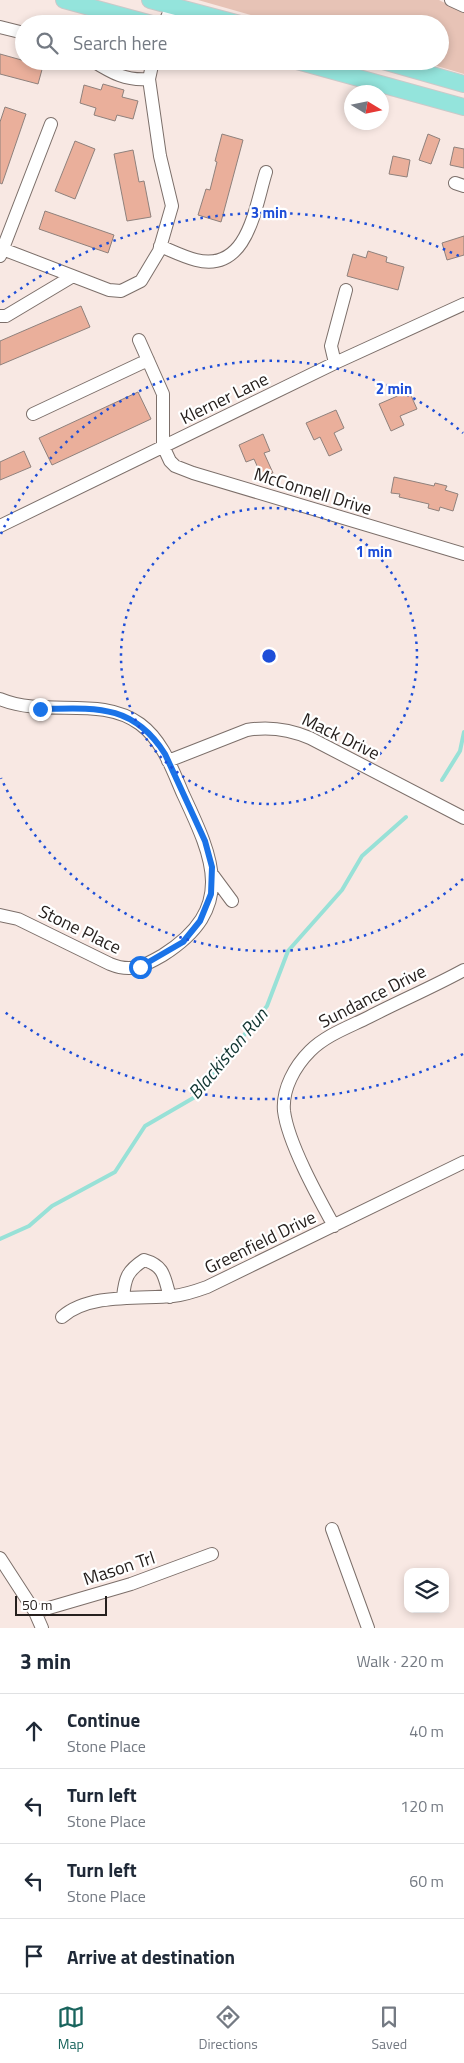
<!DOCTYPE html>
<meta charset="utf-8">
<style>
body{margin:0;font-family:"Titillium Web",sans-serif;background:#f6f6f7;color:#1f2937}
.controls{position:absolute;right:15px;bottom:15px;display:grid;overflow:hidden;border-radius:10px;box-shadow:0 2px 8px #0003}
.controls button{width:45px;height:45px;display:grid;place-items:center;padding:0;border:0;border-bottom:1px solid #e0e1e3;background:#fff;color:#1f2937;font:25px sans-serif}
.compass{position:absolute;left:344px;top:85px;width:45px;height:45px;border-radius:50%;background:#fff;box-shadow:0 2px 8px #0003;rotate:100deg}
.scale{position:absolute;left:15px;bottom:12px;width:92px;box-sizing:border-box;padding-left:5px;border:2px solid #26201e;border-top:0;font-size:14px;line-height:18px;white-space:nowrap;color:#26201e;-webkit-text-stroke:4px #fff;paint-order:stroke}
.stop{position:absolute;width:15px;height:15px;margin:-11px;border:4px solid #1a73e8;border-radius:50%;background:#fff}
.stop.end{background:#1a73e8;border-color:#fff;box-shadow:0 1px 5px #0008}
.list{margin:0;padding:0;list-style:none}
h2{display:flex;justify-content:space-between;align-items:center;height:65px;margin:0;padding:0 20px;font-size:21px}
h2 small{font-size:16px;font-weight:400;color:#747a83}
.list li{display:grid;grid-template-columns:32px 1fr auto;gap:15px;align-items:center;box-sizing:border-box;height:75px;padding:0 20px;border-top:1px solid #e0e1e3}
.list b{display:block;font-size:19px;white-space:nowrap}
.list p{margin:0;font-size:16px;white-space:nowrap;color:#747a83}
.list em{font-size:16px;font-style:normal;color:#747a83}
.icon{flex:none;width:28px;height:28px;fill:none;stroke:currentColor;stroke-width:2;stroke-linecap:round;stroke-linejoin:round}
.map{position:relative;flex:none;width:464px;height:1628px;overflow:hidden}
.search{position:absolute;background:#fff;box-shadow:0 2px 8px #0003;left:15px;right:15px;top:15px;height:55px;display:flex;align-items:center;gap:12px;box-sizing:border-box;padding:0 18px;border-radius:28px;color:#747a83;font-size:19px}
.sheet{height:365px;background:#fff}
nav{display:flex;justify-content:space-around;align-items:center;box-sizing:border-box;height:70px;border-top:1px solid #e0e1e3;background:#fff;font-size:14px;color:#747a83}
nav a{display:grid;justify-items:center;gap:2px}
nav .on{color:#19645d}
.map>svg:first-child{display:block}
.green{fill:#e7c3b6}
.lines{fill:none;stroke-linecap:round;stroke-linejoin:round}
.stream{stroke:#98e1d7;stroke-width:4}
.building{fill:#eaaf9b;stroke:#8f817c}
.minor-casing{stroke:#7c6f6a;stroke-width:14}
.major-casing{stroke:#cbc9c9;stroke-width:18}
.minor{stroke:#fff;stroke-width:12}
.major{stroke:#94e4dc;stroke-width:16}
.route{stroke:#1a73e8;stroke-width:6}
.ring{fill:none;stroke:#1d4ed8;stroke-width:2.5;stroke-dasharray:2.5 5}
.labels{text-anchor:middle;dominant-baseline:central;stroke-width:4.5;stroke-linejoin:round;paint-order:stroke}
.street-label{font-size:18px;fill:#26201e;stroke:#fff}
.water-label{font-size:19px;font-style:italic;fill:#113531;stroke:#fff}
.centre{fill:#1d4ed8;stroke:#fff;stroke-width:2.5}
.ring-label{font-size:15px;text-anchor:middle;font-weight:bold;fill:#1d4ed8;stroke:#fff;stroke-width:4.5;stroke-linejoin:round;paint-order:stroke}
</style>
<div class="map">
<svg width="464" height="1628" viewBox="0 0 464 1628">
<rect width="100%" height="100%" fill="#f8e8e3"/>
<path class="green" d="M198,0H439L464,13V74L420,61H440V24H282Z"/>
<g class="lines">
<path class="stream" d="M442,780L460,751L464,732
M0,1239L29,1226L52,1206L115,1172L145,1126L195,1097L267,1006L288,951L342,890L362,856L406,817"/>
</g>
<path class="building" d="M0,54L43,66L38,84L0,74Z
M103,84L124,90L122,97L138,101L133,119L117,115L115,121L94,115L96,108L80,103L84,85L101,90Z
M5,107L26,114L2,184L0,183V122Z
M222,134L243,140L221,222L198,215L206,189L210,190L217,162L215,161Z
M428,134L440,139L431,164L419,160Z
M75,141L95,149L75,199L55,191Z
M454,147L464,149V168L450,165Z
M133,150L139,182L144,181L151,217L127,221L114,154Z
M393,156L410,160L407,177L389,174Z
M45,211L114,235L108,253L39,229Z
M464,236V255L447,260L442,243Z
M368,251L387,257L386,262L404,267L398,290L347,276L353,254L366,258Z
M81,306L90,327L0,365V341Z
M409,391L417,409L400,416L404,425L391,431L379,404Z
M138,392L151,419L52,465L39,438Z
M336,410L344,428L334,433L342,450L329,456L320,437L314,440L306,423Z
M263,434L270,451L264,453L273,473L262,477L254,459L246,462L239,445Z
M24,451L31,467L0,480V462Z
M394,477L434,486L435,483L447,486L445,490L458,494L453,511L440,507L439,511L428,508L429,504L399,497L400,494L391,493Z"/>
<g class="lines">
<g class="minor-casing">
<path id="minor" d="M451,0L464,6
M164,24L175,0
M0,27L24,33
M93,61C112,73 126,81 149,79
M455,183L464,186
M160,246C172,251 184,257 196,260C248,273 255,207 266,172
M0,248L109,290L121,291L141,281L159,251L172,206L160,156L149,79L153,61
M0,256L51,124
M0,316H6L73,276
M139,340L163,394V446L170,461L175,466L193,473L464,554
M335,363L331,346L346,290
M33,414L148,360
M0,526L335,363L464,304
M0,699C46,718 100,695 140,724C163,741 172,769 183,794C213,858 237,908 163,955C144,966 132,973 110,964L18,919L0,915
M168,761L247,730C270,726 289,729 310,738L464,818
M212,874L232,901
M334,1226C318,1197 288,1143 284,1111C282,1089 295,1066 310,1051C326,1035 349,1027 369,1017C400,1001 433,987 464,970
M123,1297C125,1278 127,1271 144,1260C165,1266 164,1277 170,1297
M62,1317C89,1293 140,1299 173,1296C185,1295 196,1291 207,1287L464,1162
M332,1529L368,1628
M0,1558L35,1612L42,1628
M35,1612L131,1584L212,1554"/>
</g>
<g class="major-casing">
<path id="major" d="M64,0L152,24
M150,0L240,24
M297,61L464,107
M383,61L464,84"/>
</g>
<use href="#minor" class="minor"/>
<use href="#major" class="major"/>
</g>
<g class="lines">
<path class="route" d="M40,709C94,708 133,703 165,754L205,841L212,867L211,894L200,921L183,942L140,967"/>
</g>
<g class="ring">
<circle cx="269" cy="656" r="148"/>
<path d="M463 879A295 295 0 0 1 1 778M1 534A295 295 0 0 1 463 433"/>
<path d="M463 1054A443 443 0 0 1 2 1010M2 302A443 443 0 0 1 463 258"/>
</g>
<g class="labels">
<g class="street-label">
<text transform="translate(224 398) rotate(-26)">Klerner Lane</text>
<text transform="translate(313 491) rotate(17)">McConnell Drive</text>
<text transform="translate(341 736) rotate(26)">Mack Drive</text>
<text transform="translate(80 929) rotate(26)">Stone Place</text>
<text transform="translate(372 996) rotate(-27)">Sundance Drive</text>
<text transform="translate(260 1242) rotate(-26)">Greenfield Drive</text>
<text transform="translate(119 1568) rotate(-18)">Mason Trl</text>
</g>
<g class="water-label">
<text transform="translate(227 1053) rotate(-50)">Blackiston Run</text>
</g>
</g>
<circle cx="269" cy="656" r="8" class="centre"/>
<g class="ring-label">
<text x="269" y="218">3 min</text>
<text x="394" y="394">2 min</text>
<text x="374" y="557">1 min</text>
</g>
</svg>
<div class="controls">
<button><svg class="icon" aria-label="layers" viewBox="0 0 24 24"><path d="M12 4l9 5-9 5-9-5zM3 14l9 5 9-5"/></svg></button>
</div>
<svg class="compass" viewBox="-18 -18 36 36"><path d="M0-13l5 13h-10z" fill="#e53935"/><path d="M0 13l5-13h-10z" fill="#747a83"/></svg>
<div class="scale">50 m</div>
<div class="stop" style="left:140px;top:967px"></div>
<div class="stop end" style="left:40px;top:709px"></div>
<div class="search"><svg class="icon" aria-label="search" viewBox="0 0 24 24"><circle cx="10" cy="10" r="6"/><path d="M15 15l6 6"/></svg>Search here</div>
</div>
<section class="sheet">
<h2>3 min<small>Walk · 220 m</small></h2>
<ul class="list">
<li><svg class="icon" aria-label="ahead" viewBox="0 0 24 24"><path d="M12 20V5M6 11l6-6 6 6"/></svg><div><b>Continue</b><p>Stone Place</p></div><em>40 m</em></li>
<li><svg class="icon" aria-label="left" viewBox="0 0 24 24"><path d="M17 20v-9H6M10 6l-5 5 5 5"/></svg><div><b>Turn left</b><p>Stone Place</p></div><em>120 m</em></li>
<li><svg class="icon" aria-label="left" viewBox="0 0 24 24"><path d="M17 20v-9H6M10 6l-5 5 5 5"/></svg><div><b>Turn left</b><p>Stone Place</p></div><em>60 m</em></li>
<li><svg class="icon" aria-label="arrive" viewBox="0 0 24 24"><path d="M6 21V4h12l-3 4 3 4H6"/></svg><div><b>Arrive at destination</b></div></li>
</ul>
</section>
<nav>
<a class="on"><svg class="icon" aria-label="map" viewBox="0 0 24 24"><path d="M3 6l6-2 6 2 6-2v14l-6 2-6-2-6 2zM9 4v14M15 6v14"/></svg>Map</a>
<a><svg class="icon" aria-label="directions" viewBox="0 0 24 24"><path d="M12 3l9 9-9 9-9-9zM9 14v-3h6M13 9l2 2-2 2"/></svg>Directions</a>
<a><svg class="icon" aria-label="saved" viewBox="0 0 24 24"><path d="M7 4h10v16l-5-4-5 4z"/></svg>Saved</a>
</nav>
